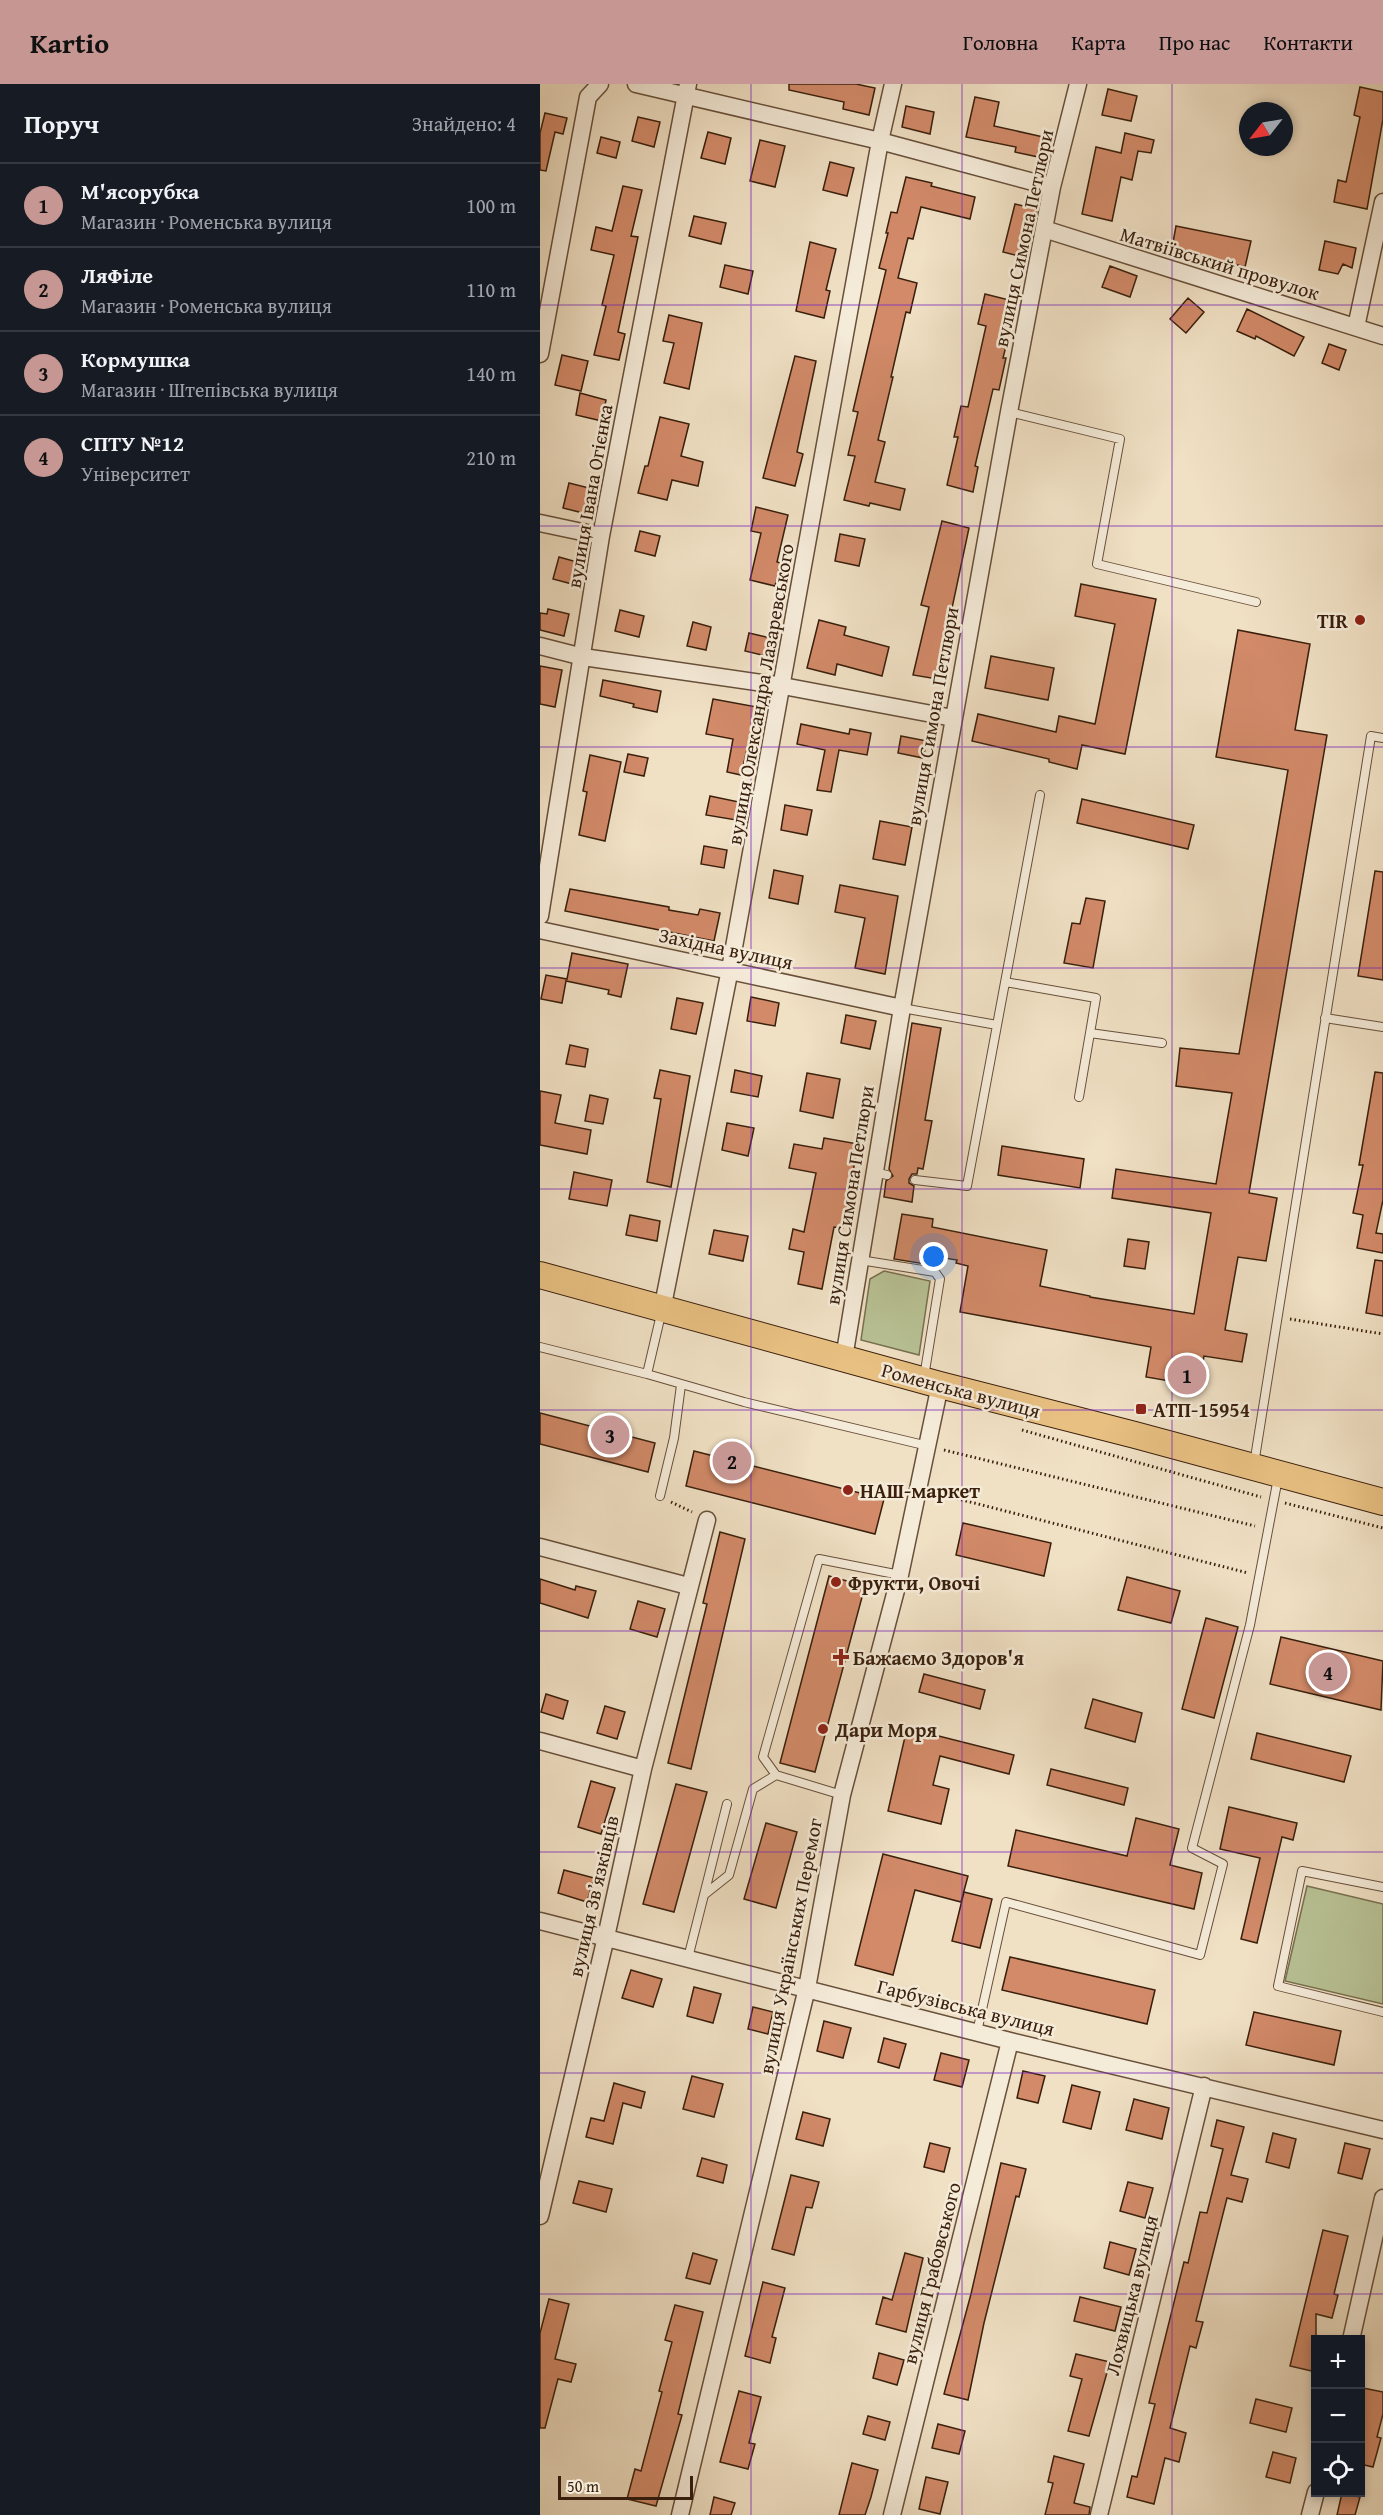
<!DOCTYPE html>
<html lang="uk">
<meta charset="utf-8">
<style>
body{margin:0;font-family:"Gentium Book Plus",serif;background:#20242c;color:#f1f3f6}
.controls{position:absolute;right:18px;bottom:18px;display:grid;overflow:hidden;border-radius:0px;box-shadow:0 3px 9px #0003}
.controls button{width:54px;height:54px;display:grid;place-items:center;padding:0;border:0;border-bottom:2px solid #363941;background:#171b24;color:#f1f3f6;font:30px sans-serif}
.compass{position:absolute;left:699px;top:18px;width:54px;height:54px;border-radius:50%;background:#171b24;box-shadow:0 3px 9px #0003;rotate:239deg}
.scale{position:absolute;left:18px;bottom:15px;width:135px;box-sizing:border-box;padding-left:6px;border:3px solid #391f0c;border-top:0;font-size:16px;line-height:21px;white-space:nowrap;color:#391f0c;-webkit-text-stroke:4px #f5ebd9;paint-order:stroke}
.you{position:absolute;left:394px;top:1173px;width:21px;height:21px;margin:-15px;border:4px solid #fff;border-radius:50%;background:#1a73e8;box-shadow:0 0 0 9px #1a73e833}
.badge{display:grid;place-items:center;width:39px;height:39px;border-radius:50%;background:#c59692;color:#111;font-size:20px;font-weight:700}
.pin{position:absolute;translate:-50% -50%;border:3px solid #fff;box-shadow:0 2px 6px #0006}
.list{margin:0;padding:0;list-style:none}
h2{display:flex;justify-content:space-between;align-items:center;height:78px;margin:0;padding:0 24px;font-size:26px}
h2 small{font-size:20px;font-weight:400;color:#9ea1a6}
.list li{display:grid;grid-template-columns:39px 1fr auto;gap:18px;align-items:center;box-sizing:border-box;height:84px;padding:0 24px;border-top:2px solid #363941}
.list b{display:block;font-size:22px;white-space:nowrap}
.list p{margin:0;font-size:20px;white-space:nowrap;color:#9ea1a6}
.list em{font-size:20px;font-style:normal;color:#9ea1a6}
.icon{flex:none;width:33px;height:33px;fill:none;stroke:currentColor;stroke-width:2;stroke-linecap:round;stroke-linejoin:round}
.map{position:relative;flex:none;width:843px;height:2431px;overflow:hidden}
header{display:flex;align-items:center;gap:36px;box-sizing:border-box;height:84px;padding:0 30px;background:#c59692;color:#111}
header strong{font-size:28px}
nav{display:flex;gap:33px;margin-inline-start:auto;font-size:21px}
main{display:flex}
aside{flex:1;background:#171b24}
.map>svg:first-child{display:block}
.green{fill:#b8c295;stroke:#787050;stroke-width:1.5}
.building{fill:#d28a69;stroke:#391f0c;stroke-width:1.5}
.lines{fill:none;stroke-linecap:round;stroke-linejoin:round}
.service-casing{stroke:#674f3a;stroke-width:10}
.minor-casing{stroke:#674f3a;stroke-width:19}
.primary-casing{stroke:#391f0c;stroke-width:28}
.path{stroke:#391f0c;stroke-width:3;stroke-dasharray:1.5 3;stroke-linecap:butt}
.service{stroke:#f5ebd9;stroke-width:8}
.minor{stroke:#f5ebd9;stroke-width:16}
.primary{stroke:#e8c082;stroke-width:26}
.grid{fill:none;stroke:#7b2cbf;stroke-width:1.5;stroke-opacity:0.55}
.poi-dot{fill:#8f2418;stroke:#f5ebd9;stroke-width:2}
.labels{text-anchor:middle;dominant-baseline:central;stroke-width:5;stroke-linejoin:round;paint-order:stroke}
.street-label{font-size:20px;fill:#391f0c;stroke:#f5ebd9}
.poi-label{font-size:20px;font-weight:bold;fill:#391f0c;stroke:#f5ebd9;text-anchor:start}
</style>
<header>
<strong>Kartio</strong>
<nav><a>Головна</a><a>Карта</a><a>Про нас</a><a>Контакти</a></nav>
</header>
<main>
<aside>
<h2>Поруч<small>Знайдено: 4</small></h2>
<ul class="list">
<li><span class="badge">1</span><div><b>М'ясорубка</b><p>Магазин · Роменська вулиця</p></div><em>100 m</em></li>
<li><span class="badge">2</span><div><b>ЛяФіле</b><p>Магазин · Роменська вулиця</p></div><em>110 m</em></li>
<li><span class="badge">3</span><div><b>Кормушка</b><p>Магазин · Штепівська вулиця</p></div><em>140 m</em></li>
<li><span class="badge">4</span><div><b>СПТУ №12</b><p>Університет</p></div><em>210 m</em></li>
</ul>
</aside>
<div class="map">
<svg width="843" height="2431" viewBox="0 0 843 2431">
<rect width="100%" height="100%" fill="#f0e0c4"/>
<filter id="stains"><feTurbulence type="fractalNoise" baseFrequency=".00333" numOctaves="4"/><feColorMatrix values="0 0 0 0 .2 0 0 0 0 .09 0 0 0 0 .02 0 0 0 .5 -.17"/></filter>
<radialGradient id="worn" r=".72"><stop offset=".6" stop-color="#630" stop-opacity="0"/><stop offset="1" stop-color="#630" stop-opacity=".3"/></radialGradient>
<path class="green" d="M344,1187L390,1197L379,1271L321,1256L330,1195Z
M767,1802L843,1820V1920L745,1897Z"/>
<path class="building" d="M249,0H316L335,4L329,31L303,25L304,18L249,6Z
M820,3L843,8V35L827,125L794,118L798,96L806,98L820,33L814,31Z
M568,5L597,12L591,37L562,31Z
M435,13L459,18L454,42L508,54L503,74L475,68L476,63L426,53Z
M366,22L394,28L390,50L362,43Z
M5,29L27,34L23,50L15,48L6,87L0,86V49Z
M98,33L120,38L114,63L92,57Z
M168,48L191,54L185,80L161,74Z
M585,49L614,56L611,69L598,67L592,96L581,93L572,137L542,130L556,63L581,69Z
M61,53L80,58L76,74L57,69Z
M220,56L245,62L235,103L210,97Z
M290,78L314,84L307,112L283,106Z
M366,93L392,99L391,102L435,113L430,135L381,123L373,155L368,154L358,194L377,199L370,229L366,228L351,293H353L338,356L345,358L335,398L365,405L360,426L330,419L329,422L304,416L315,372L308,371L318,328L313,327L346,186L339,184L348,149H346L351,128L357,129Z
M83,102L102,106L91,152L98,153L78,248L85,250L79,276L54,271L66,222L62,221L74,171L51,166L56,143L72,147Z
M475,120L497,125L487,174L463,168Z
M154,132L186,139L181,160L149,152Z
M636,142L711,157L705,183L632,164Z
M785,157L816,164L812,184L803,180L798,190L779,186Z
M270,158L296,165L286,206L290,207L284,234L256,227Z
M185,181L213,187L208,210L180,203Z
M570,182L597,192L590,213L562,203Z
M445,210L477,218L463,274H466L459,306L453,305L435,382L438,383L433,408L407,401L418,353H414L421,322L428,323L446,242L438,240Z
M648,214L664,228L646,249L630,235Z
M707,225L764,253L754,272L716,252L715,255L697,247Z
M129,231L162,239L149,305L124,299L134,259L123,257Z
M789,260L806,266L799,286L782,279Z
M22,271L48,277L41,307L15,301Z
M255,272L276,277L257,368L263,370L255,402L223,394Z
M40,309L66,316L62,337L36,331Z
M120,333L149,340L141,372L163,378L158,402L132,396L127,416L98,409L105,382H108Z
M29,399L53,405L47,430L23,424Z
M216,423L248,431L237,478L241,479L235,502L210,496L221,449L211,447Z
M402,437L429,444L397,595L373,591L389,523L381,521Z
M100,447L120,452L115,472L95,467Z
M300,450L325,455L319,482L295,477Z
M19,473L37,478L32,500L13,495Z
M541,500L616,515L585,670L542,661L537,685L509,678V675L432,657L438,630L516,648L519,632L555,640L575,540L535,532Z
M8,525L29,530L24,552L0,546V529L7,530Z
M80,526L104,532L99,553L75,547Z
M279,536L306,543L304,551L349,563L342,592L297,580L295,591L267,584Z
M153,538L171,543L166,566L147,562Z
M698,546L770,560L755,646L787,651L709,1109L737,1114L726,1177L698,1173L685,1246L707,1250L702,1278L664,1272L659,1302L606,1293L611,1263L420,1228L428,1182L416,1179L417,1176L386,1171L385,1180L354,1175L362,1130L393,1135L392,1143L507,1166L500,1202L550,1212V1213L654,1230L671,1129L572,1114L576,1085L676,1100L692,1009L636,1002L640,964L699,970L748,686L676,673Z
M209,549L230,554L226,572L205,567Z
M451,572L514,584L508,616L445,604Z
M0,582L22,586L15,623L0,620Z
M63,596L121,607L117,628L93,623L94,620L60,612Z
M173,615L217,623L201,691L187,688L193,655L166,650Z
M261,640L309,650L310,645L331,649L327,671L299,666L291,708L277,706L285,666L257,660Z
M361,652L387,657L383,674L358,669Z
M88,670L108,674L104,692L84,688Z
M50,671L81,678L65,757L39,751L47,708L43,707Z
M170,712L199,718L196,736L166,731Z
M542,715L654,741L648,765L537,739Z
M245,721L272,726L267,751L241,746Z
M340,737L372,743L365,781L333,775Z
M164,762L187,766L184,784L161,780Z
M234,786L263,792L258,820L229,814Z
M835,787L843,788V896L818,892Z
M300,801L358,812L345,890L315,884L325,834L295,828Z
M30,805L129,823V826L158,831L160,825L180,829L174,857L25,827Z
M546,814L565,817L553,884L524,879L532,839L540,840Z
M32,869L88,880L81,913L68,910L69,906L26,897L22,919L1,915L6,891L27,895Z
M211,913L239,919L235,942L207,937Z
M137,914L163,919L156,950L131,945Z
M306,931L336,937L330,965L301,959Z
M372,939L401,944L385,1036L392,1037L383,1085L378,1084L377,1090H372L369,1095V1099L374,1102L372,1118L344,1113L346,1097L353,1092L349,1085Z
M30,961L48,965L45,983L26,980Z
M120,986L150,992L131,1103L107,1098L121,1015L114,1014Z
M195,986L222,992L218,1013L191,1008Z
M835,988L843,989V1116L836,1149L843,1150V1169L817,1164L823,1131L813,1129L823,1081H819Z
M267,989L300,995L293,1034L260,1027Z
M0,1007L21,1011L15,1039L51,1046L47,1070L0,1061Z
M50,1011L68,1015L63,1040L45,1037Z
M187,1039L214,1044L208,1072L182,1066Z
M284,1054L318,1060L303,1144L294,1143L282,1205L258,1200L264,1168L249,1165L253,1145L264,1148L276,1089L249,1084L254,1060L282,1065Z
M462,1062L544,1075L540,1104L458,1091Z
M34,1088L72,1096L67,1122L29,1115Z
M90,1131L120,1137L117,1157L86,1151Z
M174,1146L208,1152L203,1177L169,1170Z
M588,1155L609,1158L605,1185L584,1182Z
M835,1176L843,1177V1232L826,1229Z
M0,1329L115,1359L108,1388L0,1360Z
M154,1367L344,1415L335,1450L146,1402Z
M423,1439L511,1459L504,1492L416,1471Z
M180,1448L205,1455L151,1685L128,1679L167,1520L163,1519Z
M289,1492L325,1502L275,1688L240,1679Z
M587,1493L640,1507L631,1539L578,1526Z
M0,1495L35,1506L36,1502L56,1507L48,1534L0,1519Z
M98,1517L125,1525L117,1553L90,1545Z
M666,1534L698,1543L674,1634L642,1625Z
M741,1553L843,1577L841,1626L730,1600Z
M384,1590L445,1606L440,1625L379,1608Z
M6,1610L28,1617L23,1635L1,1628Z
M553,1615L602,1629L595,1658L545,1644Z
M65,1622L85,1628L77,1655L57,1649Z
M367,1644L474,1671L469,1690L400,1672L393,1701L409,1705L401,1740L348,1727Z
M717,1649L811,1672L804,1698L711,1675Z
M511,1685L588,1704L584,1721L507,1701Z
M51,1697L75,1704L61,1750L38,1743Z
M136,1700L167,1708L134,1828L103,1820Z
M689,1723L757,1739L753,1756L742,1753L717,1859L701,1855L720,1774L680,1765Z
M596,1734L639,1745L630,1781L662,1789L654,1825L468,1782L476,1746L587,1772Z
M226,1739L257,1748L236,1824L204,1815Z
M343,1770L428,1792L421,1818L375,1806L353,1891L315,1881Z
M24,1786L54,1794L47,1818L18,1809Z
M424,1808L452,1815L440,1864L412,1857Z
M470,1873L615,1906L607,1940L462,1906Z
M91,1886L122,1895L113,1923L82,1914Z
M154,1903L181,1910L173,1939L147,1932Z
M213,1923L233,1928L228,1950L208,1945Z
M714,1928L801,1947L794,1981L706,1961Z
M284,1937L311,1944L303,1974L277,1967Z
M344,1954L366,1960L359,1984L338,1978Z
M401,1969L429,1976L422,2003L394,1996Z
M483,1987L505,1992L498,2019L477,2014Z
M152,1992L183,2000L174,2033L143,2025Z
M74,1999L105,2008L101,2024L83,2019L73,2060L46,2053L51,2034L64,2037Z
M532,2001L560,2008L551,2045L523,2038Z
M594,2015L629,2024L622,2055L586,2046Z
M263,2028L290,2035L283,2062L256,2055Z
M677,2036L704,2043L691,2091L708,2095L702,2118L687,2114L656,2237L663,2238L656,2264L650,2262L630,2344L646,2349L639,2378L625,2374L614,2420L587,2413L592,2392L597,2393L615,2320L609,2319L644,2178L648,2179L660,2128L667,2129L683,2065L671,2062Z
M733,2049L756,2055L749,2084L726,2078Z
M390,2059L410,2064L404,2088L384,2083Z
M805,2059L830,2065L822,2095L798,2089Z
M162,2074L187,2081L183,2099L157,2092Z
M461,2079L486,2085L479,2113L476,2112L444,2239L428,2316L404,2310L431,2210Z
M251,2091L279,2098L272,2124L266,2123L254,2171L232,2165Z
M39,2097L72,2105L66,2128L33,2119Z
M588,2098L613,2104L605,2134L580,2127Z
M783,2146L808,2152L794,2210L798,2211L792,2234L776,2230V2288L750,2282Z
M570,2158L596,2165L589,2191L564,2184Z
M153,2169L177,2176L170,2200L146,2194Z
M365,2169L383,2174L366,2248L336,2240L343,2213L352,2216Z
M223,2198L245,2204L232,2253L236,2254L230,2279L205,2272Z
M540,2213L581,2223L575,2247L534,2237Z
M9,2215L29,2220L15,2275L36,2280L31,2298L18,2295L5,2344H0V2249Z
M135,2221L163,2228L138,2330L142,2331L116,2422L87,2415L95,2385L101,2387L122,2308L119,2307L132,2258L125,2256Z
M339,2269L364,2276L357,2301L333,2294Z
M536,2270L570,2278L549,2352L528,2347L542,2295L530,2292Z
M823,2304L843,2308V2330L837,2353L841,2354L833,2383L820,2380V2316Z
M199,2307L221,2313L209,2359L215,2360L208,2385L180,2378Z
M716,2315L752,2324L746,2348L710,2339Z
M328,2332L350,2338L345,2356L323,2350Z
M398,2340L425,2347L419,2370L392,2364Z
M733,2368L756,2374L750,2399L726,2393Z
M514,2372L544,2380L534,2419L550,2423L549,2431H505L513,2399L508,2398Z
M312,2379L338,2386L331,2413L325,2431H299Z
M386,2393L408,2398L400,2430L379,2425Z
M802,2409L820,2413L815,2431H797Z
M174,2413L195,2419L191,2431H170Z"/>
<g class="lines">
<g class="service-casing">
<path id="service" d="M469,328L580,355L557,480L716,518
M465,898L556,914L539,1013
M362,924L457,941
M785,934L843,943
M550,949L622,959
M334,1088L347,1091
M375,1096L427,1102L500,711
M320,1176L395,1188L400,1195L384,1293
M0,1263L107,1290L204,1318L388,1362
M107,1290L122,1226
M714,1380L831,652L843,654
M120,1412L134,1354L141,1301
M302,1711L236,1691L223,1673L279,1475L360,1491
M843,1803L762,1787L738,1902L843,1928
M165,1810L189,1791L213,1705L236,1691
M148,1874L187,1720
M437,1948L466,1818L660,1871L683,1780L652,1764L710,1541L738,1394"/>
</g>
<g class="minor-casing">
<path id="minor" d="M96,0L340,57L512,103
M504,145L843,252
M816,243L843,118
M0,270L48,13L60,0
M0,439L61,452
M0,562L43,573L243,602L413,634
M0,832L61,452L148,0
M0,846L362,924
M122,1226L190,885L340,57L353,0
M304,1274L362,924L469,328L512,103L538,0
M0,1463L148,1502
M0,1657L103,1685
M0,1837L470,1957L843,2046
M0,2132L66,1853L103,1685L167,1436
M811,2256L843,2114
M140,2431L267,1904L302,1711L360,1491L400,1301
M352,2431L470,1957
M559,2431L664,2002
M770,2431L776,2408"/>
</g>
<g class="primary-casing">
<path id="primary" d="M0,1191L400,1301L595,1351L843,1418"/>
</g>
<path class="path" d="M750,1235L843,1250
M482,1346L721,1413
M404,1366L715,1442
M395,1409L708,1489
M131,1418L152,1428
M745,1419L843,1444"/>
<use href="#service" class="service"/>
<use href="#minor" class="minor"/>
<use href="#primary" class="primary"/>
</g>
<path class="grid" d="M211,0V2431M422,0V2431M632,0V2431M0,221H843M0,442H843M0,663H843M0,884H843M0,1105H843M0,1326H843M0,1547H843M0,1768H843M0,1989H843M0,2210H843"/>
<g class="poi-dot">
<circle cx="820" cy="536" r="6"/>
<rect x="595" y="1319" width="12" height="12" rx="3"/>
<circle cx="308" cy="1406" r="6"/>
<circle cx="296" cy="1498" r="6"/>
<path d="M298 1564h6v6h6v6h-6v6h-6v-6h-6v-6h6z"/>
<circle cx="283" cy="1645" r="6"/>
</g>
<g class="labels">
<g class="street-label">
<text transform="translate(483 154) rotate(-78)">вулиця Симона Петлюри</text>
<text transform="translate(680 179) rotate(17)">Матвіївський провулок</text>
<text transform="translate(49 412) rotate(-80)">вулиця Івана Огієнка</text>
<text transform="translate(220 610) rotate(-80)">вулиця Олександра Лазаревського</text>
<text transform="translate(392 632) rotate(-80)">вулиця Симона Петлюри</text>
<text transform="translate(186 864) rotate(12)">Західна вулиця</text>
<text transform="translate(309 1111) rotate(-81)">вулиця Симона Петлюри</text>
<text transform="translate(421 1306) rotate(15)">Роменська вулиця</text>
<text transform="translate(53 1812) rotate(-77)">вулиця Звʼязківців</text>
<text transform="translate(250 1862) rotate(-79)">вулиця Українських Перемог</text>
<text transform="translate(426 1923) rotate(14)">Гарбузівська вулиця</text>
<text transform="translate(391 2189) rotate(-76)">вулиця Грабовського</text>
<text transform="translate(591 2211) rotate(-76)">Лохвицька вулиця</text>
</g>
<g class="poi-label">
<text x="808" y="536" text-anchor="end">TIR</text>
<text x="613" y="1325">АТП-15954</text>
<text x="320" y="1406">НАШ-маркет</text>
<text x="308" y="1498">Фрукти, Овочі</text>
<text x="313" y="1573">Бажаємо Здоров'я</text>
<text x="295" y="1645">Дари Моря</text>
</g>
</g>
<rect width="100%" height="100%" filter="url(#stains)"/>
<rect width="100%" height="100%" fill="url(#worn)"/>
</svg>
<div class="controls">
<button>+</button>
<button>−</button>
<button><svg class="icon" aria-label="locate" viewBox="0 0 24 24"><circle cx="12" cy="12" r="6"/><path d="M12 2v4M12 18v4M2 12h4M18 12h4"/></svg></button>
</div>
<svg class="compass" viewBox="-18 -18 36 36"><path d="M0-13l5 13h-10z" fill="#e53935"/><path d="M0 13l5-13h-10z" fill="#9ea1a6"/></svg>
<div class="scale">50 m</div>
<div class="you"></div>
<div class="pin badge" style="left:647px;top:1291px">1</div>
<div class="pin badge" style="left:192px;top:1377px">2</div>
<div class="pin badge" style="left:70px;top:1351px">3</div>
<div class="pin badge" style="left:788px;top:1588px">4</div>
</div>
</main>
